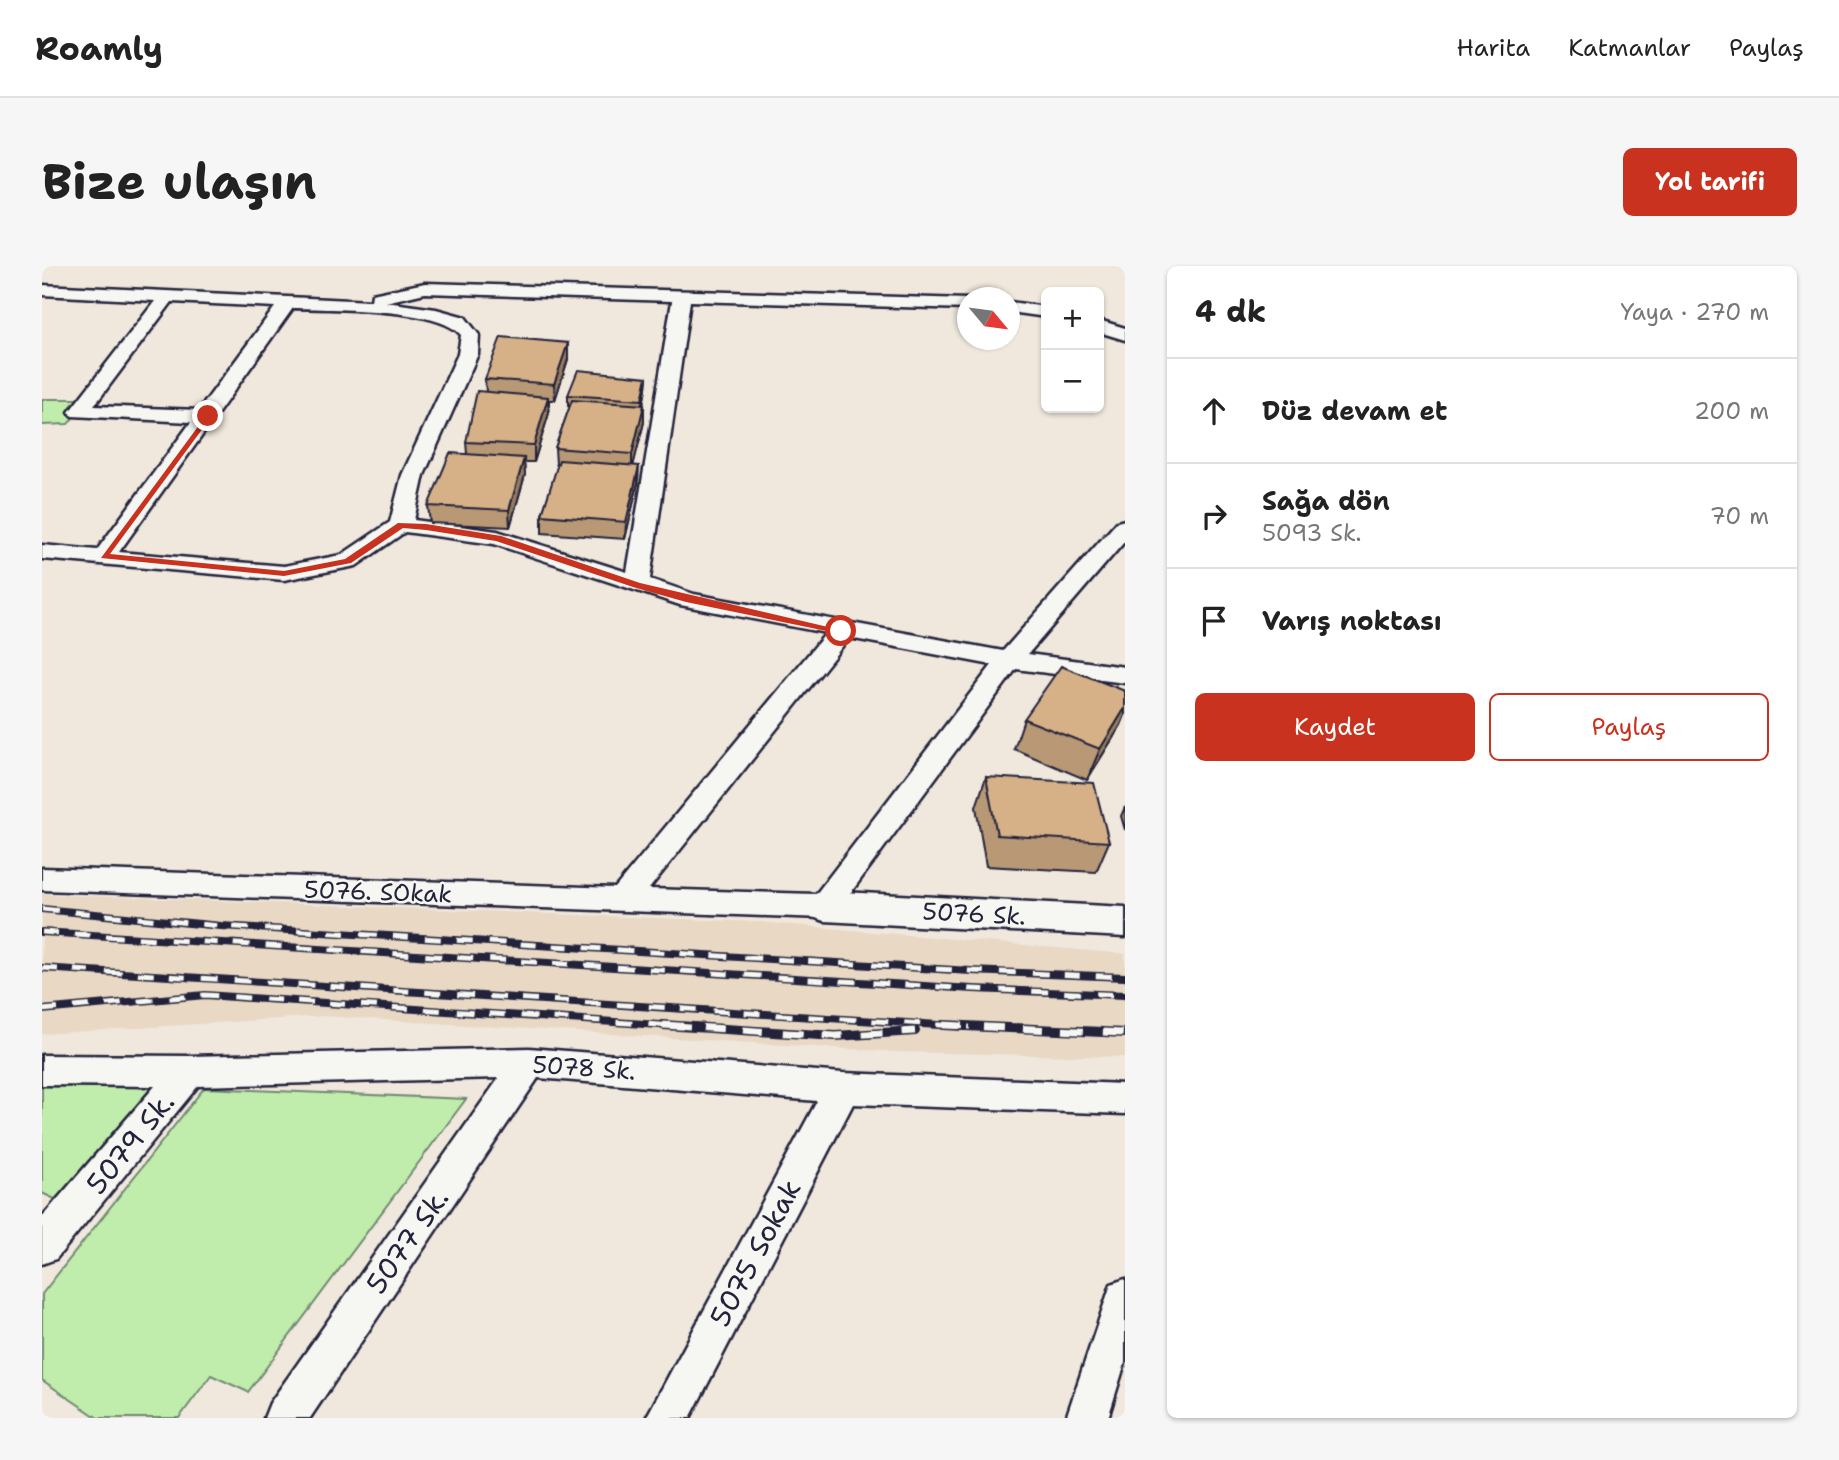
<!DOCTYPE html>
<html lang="tr">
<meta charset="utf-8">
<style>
body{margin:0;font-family:"Shantell Sans",sans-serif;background:#f6f6f6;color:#222}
.controls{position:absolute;right:21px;top:21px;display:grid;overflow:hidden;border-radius:10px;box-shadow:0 2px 5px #0004}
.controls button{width:63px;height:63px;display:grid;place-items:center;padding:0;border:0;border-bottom:2px solid #e0e0e0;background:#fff;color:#222;font:35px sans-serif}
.compass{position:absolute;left:915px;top:21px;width:63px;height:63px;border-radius:50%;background:#fff;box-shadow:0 2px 5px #0004;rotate:119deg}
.stop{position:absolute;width:21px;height:21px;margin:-16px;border:5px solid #c8321e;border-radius:50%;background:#fff}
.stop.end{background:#c8321e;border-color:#fff;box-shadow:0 2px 7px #0008}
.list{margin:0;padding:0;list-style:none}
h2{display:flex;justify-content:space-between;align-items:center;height:91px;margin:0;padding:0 28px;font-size:30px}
h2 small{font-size:23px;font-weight:400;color:#767676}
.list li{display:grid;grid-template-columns:46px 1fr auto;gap:21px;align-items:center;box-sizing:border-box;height:105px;padding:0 28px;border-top:2px solid #e0e0e0}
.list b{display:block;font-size:26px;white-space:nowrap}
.list p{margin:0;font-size:23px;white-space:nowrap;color:#767676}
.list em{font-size:23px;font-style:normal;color:#767676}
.actions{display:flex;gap:14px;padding:21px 28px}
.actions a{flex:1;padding:16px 0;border:2px solid #c8321e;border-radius:10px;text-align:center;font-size:24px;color:#c8321e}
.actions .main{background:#c8321e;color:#fff}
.icon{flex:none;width:38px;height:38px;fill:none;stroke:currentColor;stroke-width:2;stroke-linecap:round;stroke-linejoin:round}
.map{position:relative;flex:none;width:1083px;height:1152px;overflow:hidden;border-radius:10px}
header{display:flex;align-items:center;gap:42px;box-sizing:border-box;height:98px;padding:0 35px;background:#fff;border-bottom:2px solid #e0e0e0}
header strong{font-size:33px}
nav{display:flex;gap:38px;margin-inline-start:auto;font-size:24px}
.intro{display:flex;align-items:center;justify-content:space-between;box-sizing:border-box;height:168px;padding:0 42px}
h1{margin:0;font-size:49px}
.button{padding:18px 32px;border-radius:10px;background:#c8321e;color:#fff;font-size:24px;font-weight:700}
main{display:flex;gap:42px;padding:0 42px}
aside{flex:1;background:#fff;border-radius:10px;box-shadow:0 2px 5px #0004}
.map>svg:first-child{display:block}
.built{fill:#e8d8c4}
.green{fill:#c0edab;stroke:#718873;stroke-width:2}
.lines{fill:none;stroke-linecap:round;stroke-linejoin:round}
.minor-casing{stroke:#22223b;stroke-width:5}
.tertiary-casing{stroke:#22223b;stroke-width:5}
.minor{fill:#f6f6f2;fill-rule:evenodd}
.tertiary{fill:#f6f6f2;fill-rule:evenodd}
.rail-far1-casing{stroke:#22223b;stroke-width:8}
.rail-casing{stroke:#22223b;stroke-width:10}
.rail-far1{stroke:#f6f6f2;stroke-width:5;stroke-dasharray:16;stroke-linecap:butt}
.rail{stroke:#f6f6f2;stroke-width:7;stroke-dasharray:20;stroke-linecap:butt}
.wall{fill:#b89875;stroke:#22223b;stroke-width:2}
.shaded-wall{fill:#967c5f;stroke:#22223b;stroke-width:2}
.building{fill:#d6b188;stroke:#22223b;stroke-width:2}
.route{fill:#c8321e}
.labels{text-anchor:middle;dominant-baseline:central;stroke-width:5;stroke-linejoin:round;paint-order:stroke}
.street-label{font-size:24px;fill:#22223b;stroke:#f6f6f2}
.near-street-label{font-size:28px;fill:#22223b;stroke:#f6f6f2}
</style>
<header>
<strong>Roamly</strong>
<nav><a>Harita</a><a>Katmanlar</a><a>Paylaş</a></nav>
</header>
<div class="intro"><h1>Bize ulaşın</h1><a class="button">Yol tarifi</a></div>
<main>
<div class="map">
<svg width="1083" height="1152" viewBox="0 0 1083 1152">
<rect width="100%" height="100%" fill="#f0e8dd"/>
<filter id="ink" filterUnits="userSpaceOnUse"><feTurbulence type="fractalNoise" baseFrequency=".0143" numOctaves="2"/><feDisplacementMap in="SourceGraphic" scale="14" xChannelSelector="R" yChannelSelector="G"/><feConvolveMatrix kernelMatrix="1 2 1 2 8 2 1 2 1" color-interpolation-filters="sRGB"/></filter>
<g filter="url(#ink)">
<path class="built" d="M0,628L716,656L1083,688V791L855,786L281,750L0,768Z"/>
<path class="green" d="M0,133H46L26,158L0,159Z
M0,804L147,805L34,943L0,927Z
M162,822L424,833L206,1126L169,1109L137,1152H56L0,1114V1028Z"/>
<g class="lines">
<g class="minor-casing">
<path id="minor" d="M383,17L926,33V43L648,35L608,313L652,328L961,385L1075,256L1083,254V275L986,388L1083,401V417L974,403L793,648L782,652L0,624V602L573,622L784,367L638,339L452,278L363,266L314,300L242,314L0,293V279L55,284L149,156L30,150L27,146L30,142L113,35L0,29V19L329,35L330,28ZM383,27L630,35L585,306L455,265L372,254L382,209L436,88L437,69L423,51L394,43L344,36ZM130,36L233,41L157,144L52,140ZM251,42C288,44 396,41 419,69L416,88L360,209L348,256L299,289L242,300L77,286ZM807,372L950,399L774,628L607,623Z
M968,36L1004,41V51L968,46Z
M1057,54L1083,62V74L1057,66Z
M487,782L801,807L1083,818V848L811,838L648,1152H604L775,835L496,812L268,1152H222L228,1137L457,812L156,820L14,993L0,998V951L113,820L0,819V789L147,790Z
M1083,1013V1097L1066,1152H1024L1069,1018Z"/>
</g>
<g class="tertiary-casing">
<path id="tertiary" d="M782,625L1083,641V671L782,655L768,650L763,640L768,630Z"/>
</g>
<use href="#minor" class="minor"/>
<use href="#tertiary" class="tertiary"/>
<g class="rail-far1-casing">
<path id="rail-far1" d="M0,643L179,660L929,705L1083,711
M0,666L931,723L1083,729
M0,702L928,761
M0,744L163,729L648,761"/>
</g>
<g class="rail-casing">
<path id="rail" d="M621,759L793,770L873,765
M901,759L1083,767"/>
</g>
<use href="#rail-far1" class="rail-far1"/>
<use href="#rail" class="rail"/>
</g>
<path class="wall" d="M526,77V93L513,134H507V147L492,196H482L483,209L468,261L388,257L386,240L425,188L424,176L444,126L443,113Z
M605,111L604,122L601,139H602V156L591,199L596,217L583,273L500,267V249L516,199L514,198L513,182L528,140H526V129Z
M1083,425V449L1079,459L1045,514L972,483L982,453Z
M944,511L1067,576L1054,606L944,600L934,541Z
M1083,541V564L1079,550Z"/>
<path class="shaded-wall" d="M526,77V93L513,134L512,118Z
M605,111L604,122L600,145V134Z
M506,131L507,147L492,196V179Z
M602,139V156L590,205V188Z
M482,192L483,209L468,261L467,244Z
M597,200L596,217L583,273L584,256Z
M1083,442V449L1079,459L1045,514L1058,483Z"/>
<path class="building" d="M459,71L526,77L512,118L443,113Z
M536,104L605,111L600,134L526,129Z
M435,125L506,131L492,179L424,176Z
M530,134L602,139L590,188L513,182Z
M408,187L482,192L467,244L386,240Z
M517,194L597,200L584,256L500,249Z
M1019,400L1083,425V442L1058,483L982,453Z
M944,511L1052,517L1067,576L955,569Z"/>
</g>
<path class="route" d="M166,147L170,150L68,288L242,305L303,293L356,257L384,258L459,270L598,317L803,365L799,368L644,336L591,321L454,275L384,264L361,262L309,297L242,310L59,292Z"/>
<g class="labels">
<g class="street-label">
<text transform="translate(336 626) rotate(2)">5076. SOkak</text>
<text transform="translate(932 648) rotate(3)">5076 Sk.</text>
<text transform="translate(542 802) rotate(4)">5078 Sk.</text>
</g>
<g class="near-street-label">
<text transform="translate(88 877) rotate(-51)">5079 Sk.</text>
<text transform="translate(365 975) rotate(-55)">5077 Sk.</text>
<text transform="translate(713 987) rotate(-62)">5075 Sokak</text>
</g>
</g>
</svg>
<div class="controls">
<button>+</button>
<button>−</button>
</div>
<svg class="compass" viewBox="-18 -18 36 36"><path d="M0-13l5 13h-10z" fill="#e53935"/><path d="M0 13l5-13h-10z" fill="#767676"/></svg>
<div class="stop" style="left:799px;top:365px"></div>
<div class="stop end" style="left:166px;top:150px"></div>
</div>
<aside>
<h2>4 dk<small>Yaya · 270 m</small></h2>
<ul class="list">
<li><svg class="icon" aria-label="ahead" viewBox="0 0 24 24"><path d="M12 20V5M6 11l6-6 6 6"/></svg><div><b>Düz devam et</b></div><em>200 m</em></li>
<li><svg class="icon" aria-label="right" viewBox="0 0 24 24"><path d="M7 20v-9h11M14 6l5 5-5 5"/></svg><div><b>Sağa dön</b><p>5093 Sk.</p></div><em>70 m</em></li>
<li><svg class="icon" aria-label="arrive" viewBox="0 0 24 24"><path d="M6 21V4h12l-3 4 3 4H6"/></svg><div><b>Varış noktası</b></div></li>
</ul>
<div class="actions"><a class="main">Kaydet</a><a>Paylaş</a></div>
</aside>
</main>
